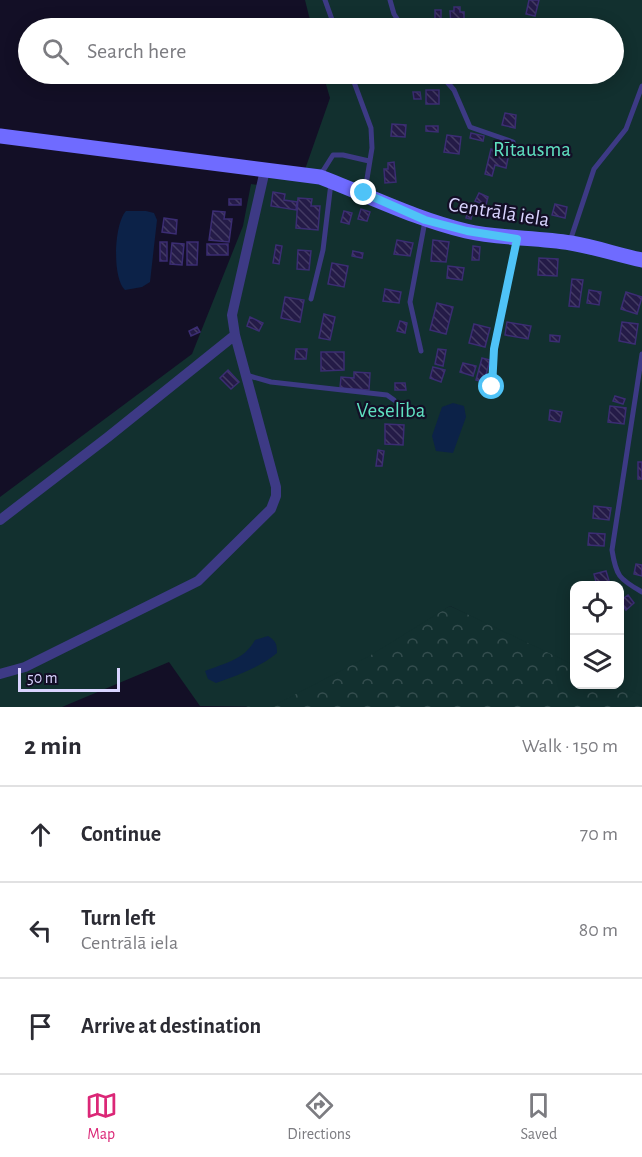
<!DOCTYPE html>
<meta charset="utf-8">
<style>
body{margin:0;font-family:"Alegreya Sans",sans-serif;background:#f7f7f7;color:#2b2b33}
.controls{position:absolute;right:18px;bottom:18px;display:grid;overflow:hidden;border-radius:12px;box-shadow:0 3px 15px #0003}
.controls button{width:54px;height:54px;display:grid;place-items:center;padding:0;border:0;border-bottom:2px solid #e1e1e2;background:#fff;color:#2b2b33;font:30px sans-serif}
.scale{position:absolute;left:18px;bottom:15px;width:102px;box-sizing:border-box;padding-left:6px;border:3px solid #d9d4ff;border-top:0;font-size:16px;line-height:21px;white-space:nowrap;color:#d9d4ff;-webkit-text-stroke:4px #130f26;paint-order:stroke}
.stop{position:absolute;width:18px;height:18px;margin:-14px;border:4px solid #4fc3f7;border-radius:50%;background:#fff}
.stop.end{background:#4fc3f7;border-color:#fff;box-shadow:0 2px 6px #0008}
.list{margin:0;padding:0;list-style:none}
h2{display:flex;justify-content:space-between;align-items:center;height:78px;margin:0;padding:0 24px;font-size:26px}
h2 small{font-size:20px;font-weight:400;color:#7c7c81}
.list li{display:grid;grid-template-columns:39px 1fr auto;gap:18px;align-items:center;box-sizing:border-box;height:96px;padding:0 24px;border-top:2px solid #e1e1e2}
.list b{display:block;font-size:22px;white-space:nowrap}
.list p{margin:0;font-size:20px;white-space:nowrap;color:#7c7c81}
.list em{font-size:20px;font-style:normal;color:#7c7c81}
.icon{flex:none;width:33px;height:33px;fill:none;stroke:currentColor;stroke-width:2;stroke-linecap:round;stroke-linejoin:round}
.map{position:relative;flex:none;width:642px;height:707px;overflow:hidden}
.search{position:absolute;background:#fff;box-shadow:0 3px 15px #0003;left:18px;right:18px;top:18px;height:66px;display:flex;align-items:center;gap:15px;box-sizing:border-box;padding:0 21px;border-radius:33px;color:#7c7c81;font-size:22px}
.sheet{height:366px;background:#fff}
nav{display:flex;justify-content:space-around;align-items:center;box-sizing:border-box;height:84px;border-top:2px solid #e1e1e2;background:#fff;font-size:16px;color:#7c7c81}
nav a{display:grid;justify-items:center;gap:3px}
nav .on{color:#db2777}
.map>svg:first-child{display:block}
.forest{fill:url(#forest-crowns)}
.garden{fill:#12302f}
.water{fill:#0c2248}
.building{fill:url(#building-back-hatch);stroke:#3b2d73;stroke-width:1.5}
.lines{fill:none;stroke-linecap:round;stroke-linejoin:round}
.lane{stroke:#3d3a85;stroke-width:5}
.street{stroke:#3d3a85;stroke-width:10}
.secondary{stroke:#6f6bff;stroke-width:15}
.route{stroke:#4fc3f7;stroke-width:8}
.labels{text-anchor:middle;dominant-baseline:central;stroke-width:4.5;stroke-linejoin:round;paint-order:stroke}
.park-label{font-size:21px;fill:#5fe0c0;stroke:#130f26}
.street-label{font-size:21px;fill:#d9d4ff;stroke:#130f26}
</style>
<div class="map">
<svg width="642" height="707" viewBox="0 0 642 707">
<defs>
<pattern id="forest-crowns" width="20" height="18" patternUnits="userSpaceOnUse" patternTransform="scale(1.5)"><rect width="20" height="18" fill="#12302f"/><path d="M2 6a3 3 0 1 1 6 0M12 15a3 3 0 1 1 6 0" fill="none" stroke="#344d4e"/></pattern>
<pattern id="building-back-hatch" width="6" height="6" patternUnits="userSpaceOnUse" patternTransform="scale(1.5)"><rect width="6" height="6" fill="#241b47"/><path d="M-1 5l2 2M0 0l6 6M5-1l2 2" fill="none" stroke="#433b63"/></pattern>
</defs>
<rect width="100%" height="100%" fill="#130f26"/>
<path class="forest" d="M450,606L574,661V684H620L642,694V707H246Z"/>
<path class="garden" d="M305,0H642V696L617,685L620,684V586H574V665L450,606L371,655L271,707L200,706L169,662L62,707H0V497L192,354L243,226L251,184L259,185L265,170L302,178L330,98L323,74H614V28H312Z"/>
<path class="water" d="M126,211H146L154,213L157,220L150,282L142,287L125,290C112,278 114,224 126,211Z
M453,403L464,406L466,417L453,453L436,451L432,436L442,407Z
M268,636C276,641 277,644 277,653C259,668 238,675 216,683L208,679L205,671C225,663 244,660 255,640Z"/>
<path class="building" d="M529,0H539L535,16L526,14Z
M454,7H460V12H464V24H451L450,11H454Z
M435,10H441V22H435Z
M426,90H439V104H426Z
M413,92H420L421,99H414Z
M505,113L516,115L515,128L502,125Z
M392,124L406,125L405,137L391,136Z
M426,126H438V132L426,131Z
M471,133L484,136L483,141L470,138Z
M447,135L461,137L459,154L444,152Z
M491,149L509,153L506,168L495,165L492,176L485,174Z
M394,162L396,182L385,183L384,169H388V163Z
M273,192L285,194L284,200L297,202L296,210L271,206Z
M479,193L488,197L486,205L475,201Z
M298,198L312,199L311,206H320L318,230L296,228Z
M229,199H241V205H229Z
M470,204L474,205L471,219L466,218Z
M555,204L567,207L565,218L552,215Z
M361,209L370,212L367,221L358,219Z
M213,211L225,212L224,219H232L229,242L209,240Z
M344,211L352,213L349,224L341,222Z
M164,218L177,220L176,234L162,232Z
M397,240L413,243L410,256L394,254Z
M433,240L449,242L446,262L431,261Z
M160,242H167V261H160Z
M187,242H198L197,265H187Z
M172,243L184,244L182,265L170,264Z
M207,244H228V255H207Z
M276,245L282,246L279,264L273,263Z
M473,246L480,247L479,260H472Z
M298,250L311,251L309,270L297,269Z
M353,251L363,253L362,258L352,256Z
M539,258L558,259L557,276L538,275Z
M332,263L348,266L344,287L328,284Z
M448,266L464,268L462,280L447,278Z
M572,279L583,280L579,307L569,306Z
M385,289L401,292L399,303L383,301Z
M589,290L601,292L599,305L587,303Z
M626,292L642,297L637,314L621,309Z
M285,297L304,300L300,322L281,318Z
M437,303L453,307L446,334L430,330Z
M324,314L335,317L330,340L319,338Z
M250,317L263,323L259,331L247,326Z
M400,321L407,323L405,333L397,331Z
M507,322L531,326L528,339L505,335Z
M622,322L638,324L635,344L619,341Z
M474,324L490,328L485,347L469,343Z
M197,327L200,332L191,336L189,331Z
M550,335L560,336L559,342L550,341Z
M296,349H307L306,359H295Z
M438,349L446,350L443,366L435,364Z
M321,352H344V370L321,371Z
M482,358L490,360L484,382L476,380Z
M463,363L476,366L473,376L460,372Z
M433,367L445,370L441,382L430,378Z
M228,370L239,382L231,389L220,378Z
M354,372L370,373L369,390L340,388L341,377L354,378Z
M395,383H405L406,390H395Z
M615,396L625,399L623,404L613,401Z
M610,406L626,408L624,424L608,422Z
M550,410L562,412L560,422L549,420Z
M385,424L404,425L403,445L385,444Z
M378,450L384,451L382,466H376Z
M638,462H642V479H638Z
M594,506L611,508L609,520L593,518Z
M589,533L605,534L604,546L588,545Z
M636,564L642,565V576L634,574Z
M606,571L610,584L597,586L594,574Z
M628,595L634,603L626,610L620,601Z"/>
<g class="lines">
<path class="lane" d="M325,0L335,28
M390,0L394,14L403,28
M351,74L371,128L372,148L365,191
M440,74L454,90L470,127L513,142
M321,174L333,155H343L369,161
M570,241L594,169L626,129L642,86
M311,299L323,250L331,183
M421,351L410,302L425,221
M642,354L612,550C616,576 619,579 642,592
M246,375L271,382L387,395L394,400
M492,387L494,349L517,241"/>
<path class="street" d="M0,520L108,437L235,335L232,315L265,170
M0,674L25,667L198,581L271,509L276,496V487L235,335"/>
<path class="secondary" d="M0,136L320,177C368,195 415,219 466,231C500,239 536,237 571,243C595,247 618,255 642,260"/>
</g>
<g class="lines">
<path class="route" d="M364,193L425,220L467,231L517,239L494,349L492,387"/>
</g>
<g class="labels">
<g class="park-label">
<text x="532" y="149">Rītausma</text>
<text x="391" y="410">Veselība</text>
</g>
<g class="street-label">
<text transform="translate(499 212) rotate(9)">Centrālā iela</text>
</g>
</g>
</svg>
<div class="controls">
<button><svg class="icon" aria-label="locate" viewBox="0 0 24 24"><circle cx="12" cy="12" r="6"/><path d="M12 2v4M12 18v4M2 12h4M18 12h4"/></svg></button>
<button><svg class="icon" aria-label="layers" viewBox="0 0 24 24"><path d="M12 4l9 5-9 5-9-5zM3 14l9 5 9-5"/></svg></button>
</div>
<div class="scale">50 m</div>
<div class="stop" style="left:492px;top:387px"></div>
<div class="stop end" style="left:364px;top:193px"></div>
<div class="search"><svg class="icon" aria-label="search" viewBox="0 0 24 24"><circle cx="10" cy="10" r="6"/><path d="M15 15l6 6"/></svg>Search here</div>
</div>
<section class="sheet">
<h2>2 min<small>Walk · 150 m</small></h2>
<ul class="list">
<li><svg class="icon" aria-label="ahead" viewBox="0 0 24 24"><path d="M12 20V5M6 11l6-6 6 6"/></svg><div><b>Continue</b></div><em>70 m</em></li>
<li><svg class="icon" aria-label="left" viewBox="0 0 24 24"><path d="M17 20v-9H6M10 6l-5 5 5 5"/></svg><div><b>Turn left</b><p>Centrālā iela</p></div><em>80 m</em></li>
<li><svg class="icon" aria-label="arrive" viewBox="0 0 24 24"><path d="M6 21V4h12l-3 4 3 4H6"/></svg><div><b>Arrive at destination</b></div></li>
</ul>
</section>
<nav>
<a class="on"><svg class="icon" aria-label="map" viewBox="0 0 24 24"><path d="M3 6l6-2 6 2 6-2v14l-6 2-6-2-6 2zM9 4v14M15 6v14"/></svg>Map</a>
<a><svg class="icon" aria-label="directions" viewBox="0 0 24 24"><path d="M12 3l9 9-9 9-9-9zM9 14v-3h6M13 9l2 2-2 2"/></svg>Directions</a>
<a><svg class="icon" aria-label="saved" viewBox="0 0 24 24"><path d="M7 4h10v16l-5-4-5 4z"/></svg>Saved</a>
</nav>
